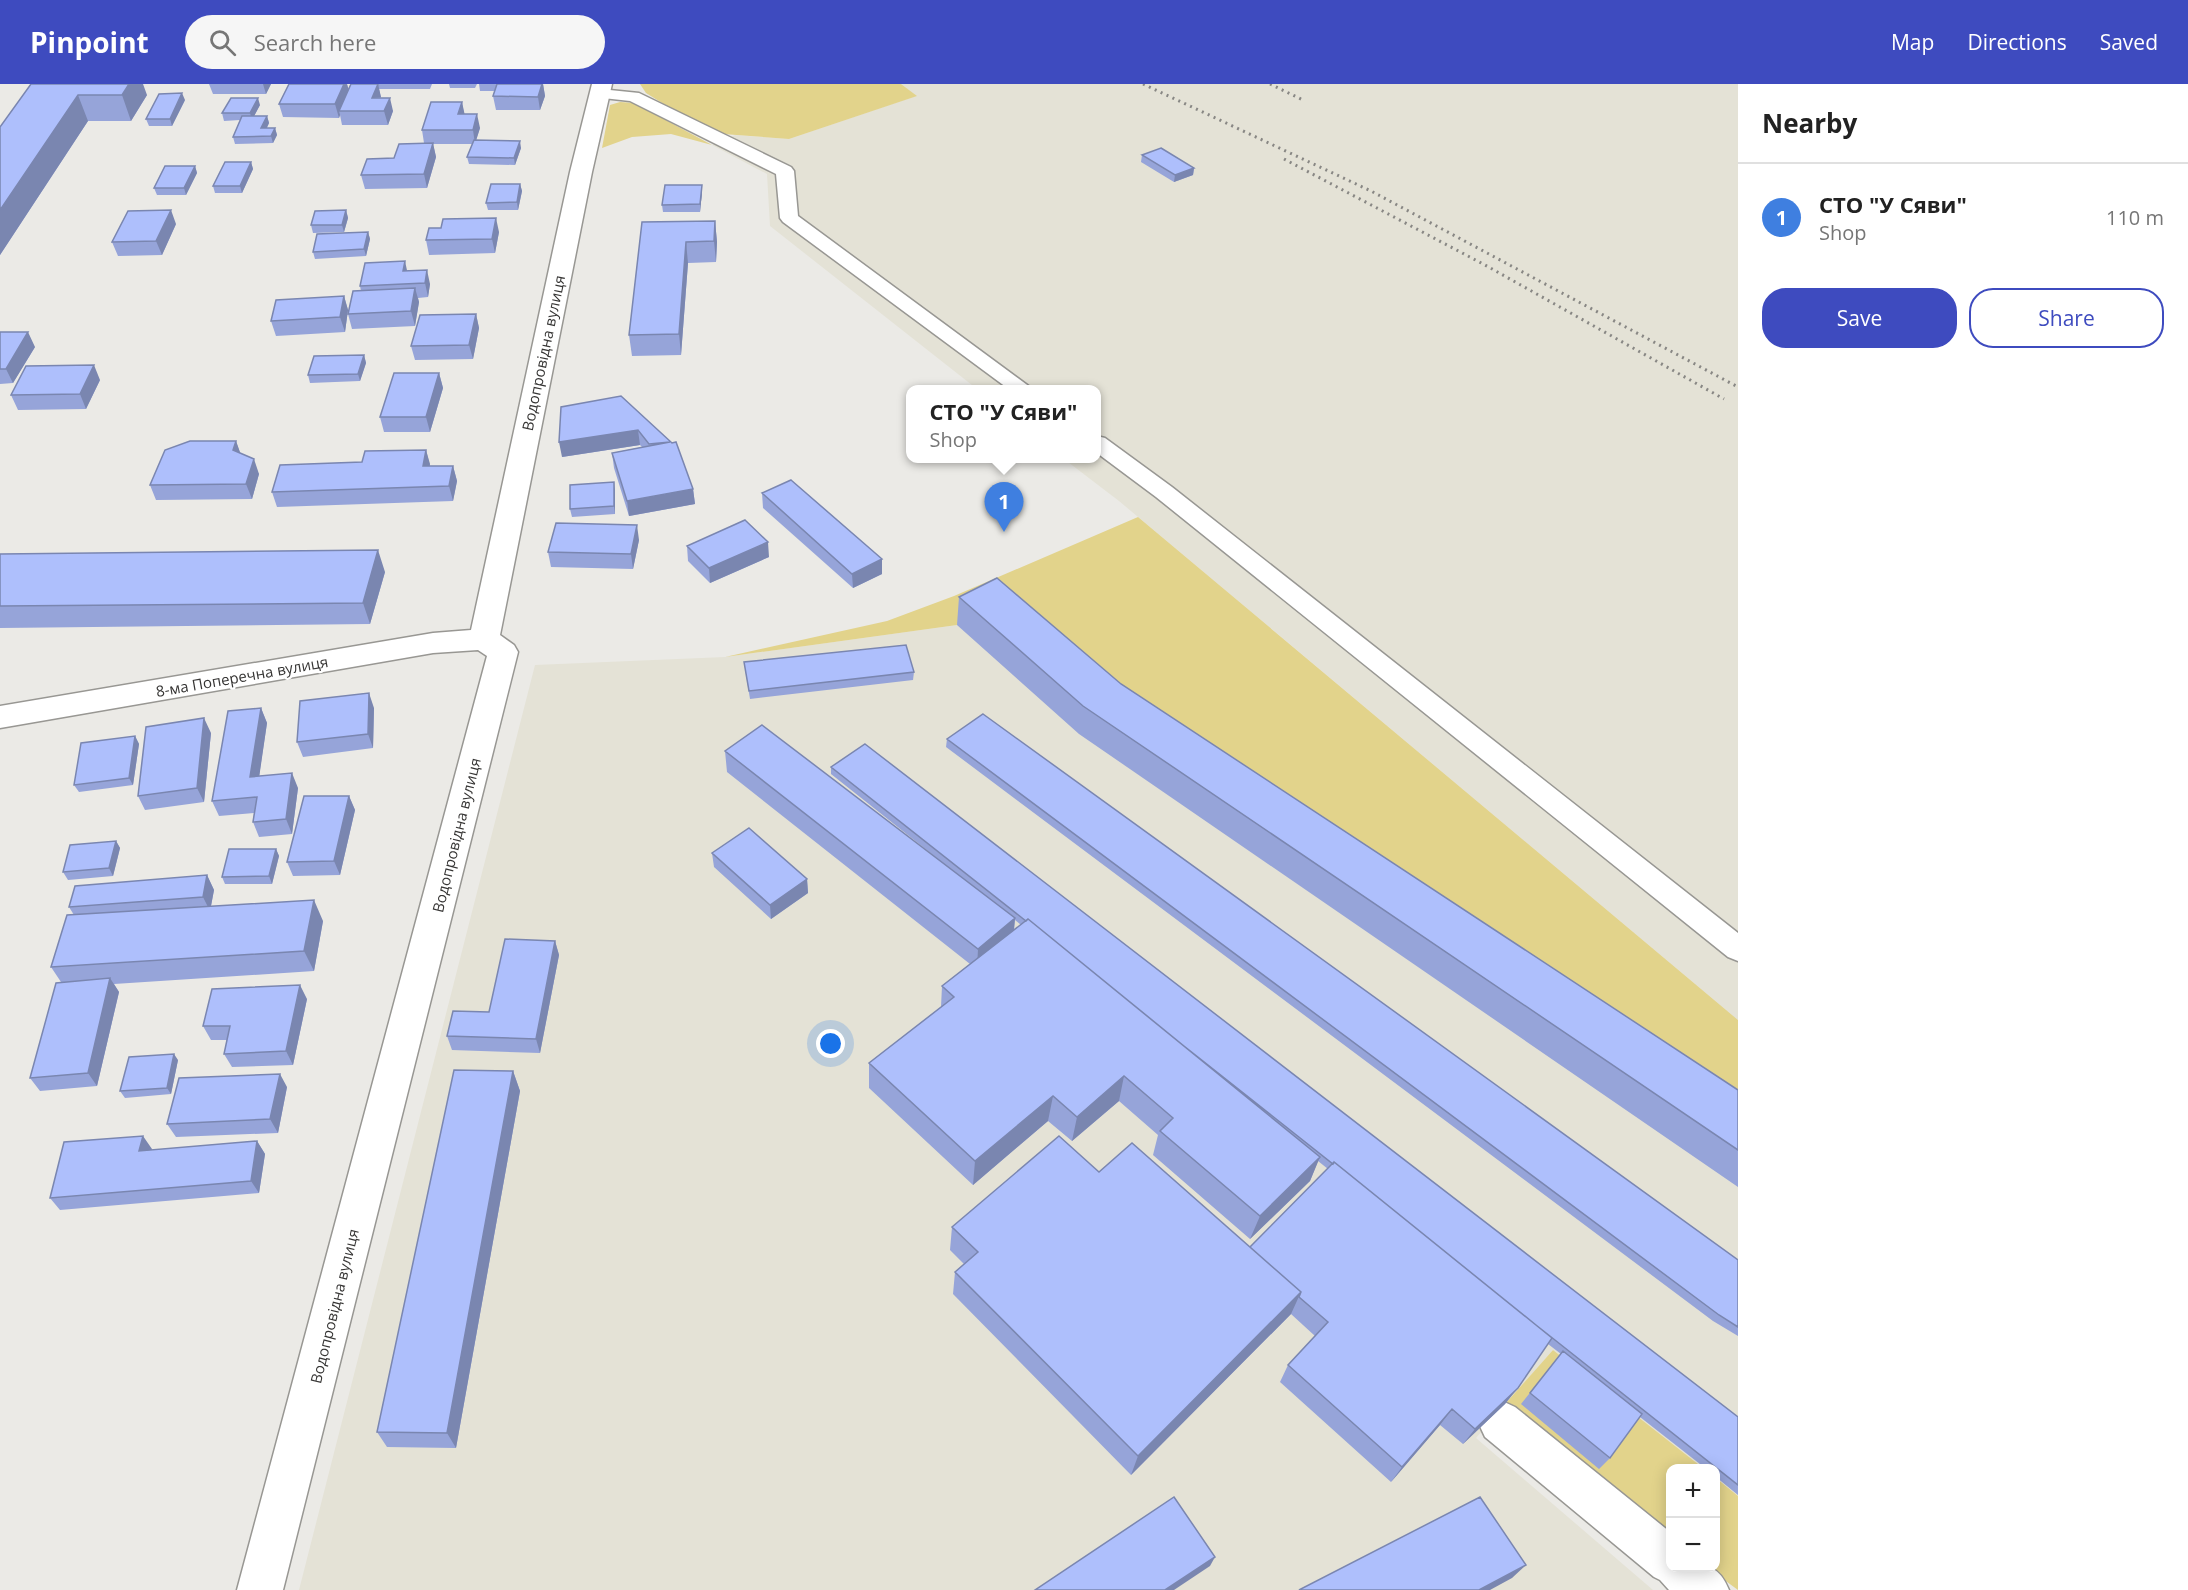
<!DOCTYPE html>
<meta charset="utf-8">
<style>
body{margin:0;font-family:"Open Sans",sans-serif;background:#f6f6f6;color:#222}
.controls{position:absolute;right:18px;bottom:18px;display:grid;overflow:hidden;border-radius:12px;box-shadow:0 3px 15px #0003}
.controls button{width:54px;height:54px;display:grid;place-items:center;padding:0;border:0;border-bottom:2px solid #e0e0e0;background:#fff;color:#222;font:30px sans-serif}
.you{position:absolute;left:831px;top:960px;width:21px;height:21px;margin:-15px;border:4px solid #fff;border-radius:50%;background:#1a73e8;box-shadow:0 0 0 9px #1a73e833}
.badge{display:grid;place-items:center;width:39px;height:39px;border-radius:50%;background:#3e4bbf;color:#fff;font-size:20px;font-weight:700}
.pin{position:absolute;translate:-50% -50px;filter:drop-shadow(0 2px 3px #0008)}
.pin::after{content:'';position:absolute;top:32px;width:21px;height:18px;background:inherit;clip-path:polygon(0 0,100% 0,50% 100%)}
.popup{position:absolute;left:906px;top:301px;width:195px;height:78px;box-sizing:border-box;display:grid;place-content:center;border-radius:12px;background:#fff;filter:drop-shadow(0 2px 4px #0005);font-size:20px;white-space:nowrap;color:#767676}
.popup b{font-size:22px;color:#222}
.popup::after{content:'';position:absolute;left:50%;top:100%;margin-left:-12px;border:12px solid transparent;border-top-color:#fff}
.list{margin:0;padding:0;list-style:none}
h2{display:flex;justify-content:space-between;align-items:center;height:78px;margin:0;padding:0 24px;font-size:26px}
h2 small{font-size:20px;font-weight:400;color:#767676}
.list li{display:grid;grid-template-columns:39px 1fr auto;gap:18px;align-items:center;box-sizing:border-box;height:108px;padding:0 24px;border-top:2px solid #e0e0e0}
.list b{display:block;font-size:22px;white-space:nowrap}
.list p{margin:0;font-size:20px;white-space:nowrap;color:#767676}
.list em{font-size:20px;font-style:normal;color:#767676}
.actions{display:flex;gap:12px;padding:18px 24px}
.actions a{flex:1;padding:14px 0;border:2px solid #3e4bbf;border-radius:24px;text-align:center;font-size:21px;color:#3e4bbf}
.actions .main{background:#3e4bbf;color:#fff}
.icon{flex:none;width:33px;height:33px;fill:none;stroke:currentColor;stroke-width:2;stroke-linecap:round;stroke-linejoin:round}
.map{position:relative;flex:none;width:1738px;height:1506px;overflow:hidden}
header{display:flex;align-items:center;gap:36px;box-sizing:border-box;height:84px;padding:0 30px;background:#3e4bbf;color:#fff}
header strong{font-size:28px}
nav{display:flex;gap:33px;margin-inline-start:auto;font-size:21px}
.search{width:420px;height:54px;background:#f6f6f6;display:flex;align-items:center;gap:15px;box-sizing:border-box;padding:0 21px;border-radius:33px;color:#767676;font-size:22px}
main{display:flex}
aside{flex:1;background:#fff}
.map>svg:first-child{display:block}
.built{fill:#e4e2d6}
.green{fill:#e2d38b}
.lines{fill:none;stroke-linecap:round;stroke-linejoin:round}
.service-casing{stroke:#989793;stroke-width:3}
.minor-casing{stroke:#989793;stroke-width:3}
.service{fill:#fff;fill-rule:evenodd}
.minor{fill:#fff;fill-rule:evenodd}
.rail{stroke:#888784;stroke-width:3;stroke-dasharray:2 4.5;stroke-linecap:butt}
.wall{fill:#96a4d9;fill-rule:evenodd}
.shaded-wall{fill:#7a86b0}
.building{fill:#aebffc;stroke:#7a86b0;stroke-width:1.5}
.labels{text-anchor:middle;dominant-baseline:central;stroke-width:4.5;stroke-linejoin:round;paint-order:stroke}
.street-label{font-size:15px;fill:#363534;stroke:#fff}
</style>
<header>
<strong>Pinpoint</strong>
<div class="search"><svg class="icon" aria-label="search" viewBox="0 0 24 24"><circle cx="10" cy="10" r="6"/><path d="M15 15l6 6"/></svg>Search here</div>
<nav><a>Map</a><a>Directions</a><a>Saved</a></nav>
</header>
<main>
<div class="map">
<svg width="1738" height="1506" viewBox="0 0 1738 1506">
<rect width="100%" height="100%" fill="#ebeae6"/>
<path class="built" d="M901,0H1738V936L1119,417L1064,375L1097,374V306L977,305L770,142L767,90L712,61L735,51L789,55L916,12Z
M994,522L1738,1044V1412L1716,1394V1384H1703L1553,1266L1476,1354L1653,1506H299L535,581L725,573L957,541Z"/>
<path class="green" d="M640,0H901L917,12L789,55L723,50L675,27L646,9Z
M620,18L634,19L712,61L671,50L632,53L602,64L610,21Z
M1138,433L1738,936V1044L995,522L957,541L725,573L887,537L954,512Z
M1553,1266L1703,1384H1670V1453L1505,1320Z
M1716,1394L1738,1412V1506L1708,1484H1716Z"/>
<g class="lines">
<g class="service-casing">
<path id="service" d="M600,5L639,9L791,83L794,87L798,132L1034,306H1010L783,138L780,134L776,90L630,17L594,13L592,10Z
M1097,352L1105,354L1172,403L1738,849V877L1728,873L1156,413L1097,369Z"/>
</g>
<g class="minor-casing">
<path id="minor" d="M592,0H612L592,88L500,551L514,561L518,568L283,1506H237L487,572L478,566L433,569L0,644V622L433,549L471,546L570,88Z
M1500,1316L1515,1323L1670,1448V1484C1701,1484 1716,1474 1729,1506H1669L1660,1496L1654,1493L1485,1353L1478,1338L1485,1323Z"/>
</g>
<use href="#service" class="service"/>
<use href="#minor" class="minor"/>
<path class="rail" d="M1143,0L1371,107L1738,303
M1270,0L1303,16
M1284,75L1485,181L1724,315"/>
</g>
<path class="wall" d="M31,0L147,11L131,37H88L0,171V43Z
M209,0H271L266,10H213Z
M289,0H347L348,5L351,0H432L430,5H379L381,14L393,27L388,41H342L340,31L339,34L283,33L279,20Z
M449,0H477L475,4H450Z
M479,0H543L545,12L540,26H496L493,12L495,7H480Z
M185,16L172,42H149L146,35Z
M462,18L464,30L480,44L476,56L521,64L515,81L469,80L467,73L472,60H433L436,73L427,104L365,105L361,91L424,59L422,46Z
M260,21L254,32H267L269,39L267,44H275L277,51L273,59L235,60L233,53L240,36L224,37L222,29Z
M1142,71L1194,84L1193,91L1174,98L1141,78Z
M251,78L253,85L242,109H215L213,102Z
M195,82L197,89L186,111H157L154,104Z
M520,100L522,107L518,126H488L486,119Z
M702,108L700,128H663L662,121Z
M346,126L348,134L344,148L313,149L311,141Z
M715,137L717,158L716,178L688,179L681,271L632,272L629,251L642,138Z
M176,140L162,171L118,172L112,158Z
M441,144L499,148L495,169L429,171L426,156Z
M368,148L370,155L366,172L315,175L313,168Z
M407,187L430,200L428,213L418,214L419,218L415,242L352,245L348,230L361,207L360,202Z
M344,212L348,226L345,248L276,252L271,237Z
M476,230L479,244L473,275L415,276L411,262Z
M0,248L35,263L13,299L0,300Z
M364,271L366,279L360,297L310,299L308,291Z
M439,289L443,304L430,348H384L380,333Z
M100,296L86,325L18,326L11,311Z
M621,312L672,359L693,405L695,420L629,432L614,384L612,369L642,363L640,361L562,373Z
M236,357L240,369L259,390L252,415L156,416L150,401Z
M426,366L430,382H453L457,397L453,417L277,423L272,408L362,378Z
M615,406V430L572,433L570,425Z
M762,409L882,475V490L853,504L763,424Z
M639,456L633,485L551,483L548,468Z
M687,462L769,473L710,499L688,477Z
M0,470L385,488L370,540L0,544Z
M959,513L1121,600L1738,1006V1103L1079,650L957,541Z
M744,578L914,588L913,596L750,615Z
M261,624L267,639L259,692L298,704L292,750L259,753L253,738L254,729L219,732L212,717Z
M374,624L373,664L303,673L297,658Z
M211,649L204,718L145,726L138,712Z
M135,652L139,660L133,701L79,708L74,701Z
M947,655L1738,1176V1252L1713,1237L946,663Z
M725,667L938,775L831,690V683L1738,1333V1411L1716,1393V1384H1705L1640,1333L1610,1374L1599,1385L1521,1320L1561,1270L1548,1260L1505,1320L1463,1360L1440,1341L1391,1398L1280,1298L1288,1281L1315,1252L1291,1230L1131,1391L953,1210L955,1188L964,1180L950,1166L952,1143L1099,1088L1250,1163L1328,1085L1318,1077L1310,1097L1250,1155L1153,1071L1158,1051L1119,1017L1072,1057L1048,1037L973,1101L869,1004V979L941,923L942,902L970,880L727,688ZM1015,836L1021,841L1014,847Z
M349,712L355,726L340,791L293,792L287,778Z
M116,757L120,764L113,792L68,796L63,788Z
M276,765L279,772L272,800H225L222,793Z
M712,769L807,795L808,809L771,835L714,783Z
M207,791L214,806L211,822L323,837L314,887L114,900L119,908L97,1002L40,1007L30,994L61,898L51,883L74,831L69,823Z
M555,857L559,871L540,969L452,966L447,952L489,928Z
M307,915L293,981L232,983L224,970L227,956H211L203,942Z
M178,976L171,1010L125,1014L120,1007Z
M513,987L520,1007L456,1364L387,1363L377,1348Z
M287,1003L278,1049L176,1053L167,1040Z
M257,1057L265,1070L259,1109L60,1126L50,1114L152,1065L151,1066Z"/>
<path class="shaded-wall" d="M129,0H143L147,11L131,37L122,11Z
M263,0H271L266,10Z
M344,0H347L350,10L339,27L340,31L339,34L335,20Z
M378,0L381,13L372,14Z
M542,0H543L545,12L540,26L538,13Z
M182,9L185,16L172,42L170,35Z
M78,11L88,37L0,171V126Z
M258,14L260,21L252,36L250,29Z
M390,14L393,27L388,41L384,27Z
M462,18L465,32L458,30Z
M477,30L480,44L475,60L473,46Z
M267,32L269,39L263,51L261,44Z
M275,44L277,51L273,59L271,52Z
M520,57L521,64L515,81L514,74Z
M433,59L436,73L427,104L424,90Z
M251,78L253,85L242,109L240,102Z
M195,82L197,89L186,111L184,104Z
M1194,84L1193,91L1174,98L1175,91Z
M520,100L522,107L518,126L517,118Z
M702,101V108L700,128V120Z
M171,126L176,140L162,171L156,157Z
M346,126L348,134L344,148L342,141Z
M496,134L499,148L495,169L492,155Z
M715,137L717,158L716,178L714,157Z
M368,148L370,155L366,172L364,165Z
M686,158L688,179L681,271L679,250Z
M405,177L408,191L403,187Z
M427,186L430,200L428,213L425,199Z
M415,204L419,218L415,242L411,227Z
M344,212L348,226L345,248L340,233Z
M476,230L479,244L473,275L469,261Z
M28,248L35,263L13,299L6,285Z
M364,271L366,279L360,297L358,290Z
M94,281L100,296L86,325L80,310Z
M439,289L443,304L430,348L426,333Z
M638,346L640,361L562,373L559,358Z
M236,357L241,371L233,366Z
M426,366L430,380L427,397L423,382Z
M254,375L259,390L252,415L246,400Z
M453,382L457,397L453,417L449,402Z
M614,398L615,406V430L614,422Z
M693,405L695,420L629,432L627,417Z
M637,441L639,456L633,485L631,470Z
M768,458L769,473L710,499L709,484Z
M378,466L385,488L370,540L363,519Z
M882,475V490L853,504L852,490Z
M369,609L374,624L373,664L368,650Z
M261,624L267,639L257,708L250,693Z
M204,634L211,649L204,718L197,704Z
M135,652L139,660L133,701L129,694Z
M292,689L298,704L292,750L286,735Z
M349,712L355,726L340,791L334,777Z
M116,757L120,764L113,792L109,784Z
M276,765L279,772L272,800L269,792Z
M207,791L214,806L210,827L203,813Z
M807,795L808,809L771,835L770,821Z
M314,816L323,837L314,887L304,867Z
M1015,834L1013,854L977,885L978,865Z
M555,857L559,871L540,969L536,955Z
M110,894L119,908L97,1002L88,989Z
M300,901L307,915L293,981L286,967Z
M174,970L178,976L171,1010L167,1004Z
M513,987L520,1007L456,1364L447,1349Z
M280,990L287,1003L278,1049L270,1035Z
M1124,992L1119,1017L1072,1057L1077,1033Z
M1053,1012L1048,1037L973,1101L975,1077Z
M143,1052L152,1065L148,1080L139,1067Z
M257,1057L265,1070L259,1109L251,1097Z
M1320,1073L1310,1097L1250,1155L1260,1132Z
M1301,1208L1291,1230L1131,1391L1138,1372Z
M1518,1304L1505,1320L1463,1360L1475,1345Z
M1452,1325L1440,1341L1391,1398L1402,1383Z
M1215,1473L1210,1482L1174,1506H1165Z
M1526,1481L1512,1494L1490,1506H1479Z"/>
<path class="building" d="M31,0H129L122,11H78L0,126V43Z
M289,0H344L335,20H279Z
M351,0H378L372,14H390L384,27H339Z
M497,0H542L538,13L493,12Z
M182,9L170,35H146L159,10Z
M231,14H258L250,29H222Z
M431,18H462L458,30H477L473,46H422Z
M242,32H267L261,44H275L271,52L233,53Z
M474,56L520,57L514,74L467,73Z
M433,59L424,90L361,91L367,75L394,74L399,60Z
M1161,64L1194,84L1175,91L1142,71Z
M225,78H251L240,102H213Z
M165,82H195L184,104H154Z
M491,100H520L517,118L486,119Z
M665,101H702L700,120L662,121Z
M171,126L156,157L112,158L128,127Z
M346,126L342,141H311L315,127Z
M496,134L492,155L426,156L429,144H441L443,135Z
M715,137L714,157L686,158L679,250L629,251L642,138Z
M368,148L364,165L313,168L317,150Z
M405,177L403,187L427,186L425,199L360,202L365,179Z
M415,204L411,227L348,230L353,207Z
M344,212L340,233L271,237L276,216Z
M476,230L469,261L411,262L420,231Z
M0,248H28L6,285H0Z
M364,271L358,290L308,291L314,272Z
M94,281L80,310L11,311L26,282Z
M394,289H439L426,333H380Z
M621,312L672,359L676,358L693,405L627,417L612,369L670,358L649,360L638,346L559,358L561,323Z
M190,357H236L233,366L254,375L246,400L150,401L165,366Z
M426,366L423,382H453L449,402L272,408L280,381L362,378L365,367Z
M791,396L882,475L852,490L762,409Z
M614,398V422L570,425V401Z
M745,436L768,458L709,484L687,462Z
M556,439L637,441L631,470L548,468Z
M378,466L363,519L0,522V470Z
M997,494L1121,600L1738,1006V1066L1083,622L959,513Z
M906,561L914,588L749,607L744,578Z
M369,609L368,650L297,658L300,617Z
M261,624L250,693L292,689L286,735L253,738L257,713L212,717L228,627Z
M983,630L1738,1176V1243L1719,1231L947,655Z
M204,634L197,704L138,712L146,643Z
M762,641L1015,834L978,865L725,667Z
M135,652L129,694L74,701L81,659Z
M865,660L1738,1333V1401L1536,1241L1334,1078L1333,1080L1184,962L1028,835L1026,837L831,683Z
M304,712H349L334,777L287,778Z
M749,744L807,795L770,821L712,769Z
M116,757L109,784L63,788L70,761Z
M229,765H276L269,792L222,793Z
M207,791L203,813L69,823L75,802Z
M314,816L304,867L51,883L67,831Z
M1028,835L1320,1073L1260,1132L1160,1047L1173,1034L1124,992L1077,1033L1053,1012L975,1077L869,979L954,913L942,902Z
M505,855L555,857L536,955L447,952L453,927L489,928Z
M110,894L88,989L30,994L56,899Z
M300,901L286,967L224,970L230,942H203L212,905Z
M174,970L167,1004L120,1007L129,973Z
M454,986L513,987L447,1349L377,1348Z
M280,990L270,1035L167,1040L179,994Z
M143,1052L139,1067L257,1057L251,1097L50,1114L64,1058Z
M1059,1052L1099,1088L1132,1059L1301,1208L1138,1372L955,1188L978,1168L952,1143Z
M1334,1078L1552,1254L1518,1304L1475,1345L1452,1325L1402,1383L1288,1281L1328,1238L1299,1213L1301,1208L1250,1163Z
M1563,1267L1642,1330L1610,1374L1530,1309Z
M1174,1413L1215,1473L1165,1506H1035Z
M1480,1413L1526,1481L1479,1506H1299Z"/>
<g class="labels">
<g class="street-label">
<text transform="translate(543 269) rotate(-78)">Водопровідна вулиця</text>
<text transform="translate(242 592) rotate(-10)">8-ма Поперечна вулиця</text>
<text transform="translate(456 751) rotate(-76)">Водопровідна вулиця</text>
<text transform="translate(334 1222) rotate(-76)">Водопровідна вулиця</text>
</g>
</g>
</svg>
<div class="controls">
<button>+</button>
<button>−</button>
</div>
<div class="you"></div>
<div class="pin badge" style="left:1004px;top:448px;background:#3f7fe0">1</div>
<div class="popup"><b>СТО &quot;У Сяви&quot;</b>Shop</div>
</div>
<aside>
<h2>Nearby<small></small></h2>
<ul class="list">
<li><span class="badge" style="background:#3f7fe0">1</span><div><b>СТО &quot;У Сяви&quot;</b><p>Shop</p></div><em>110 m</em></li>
</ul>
<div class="actions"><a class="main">Save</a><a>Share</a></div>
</aside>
</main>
